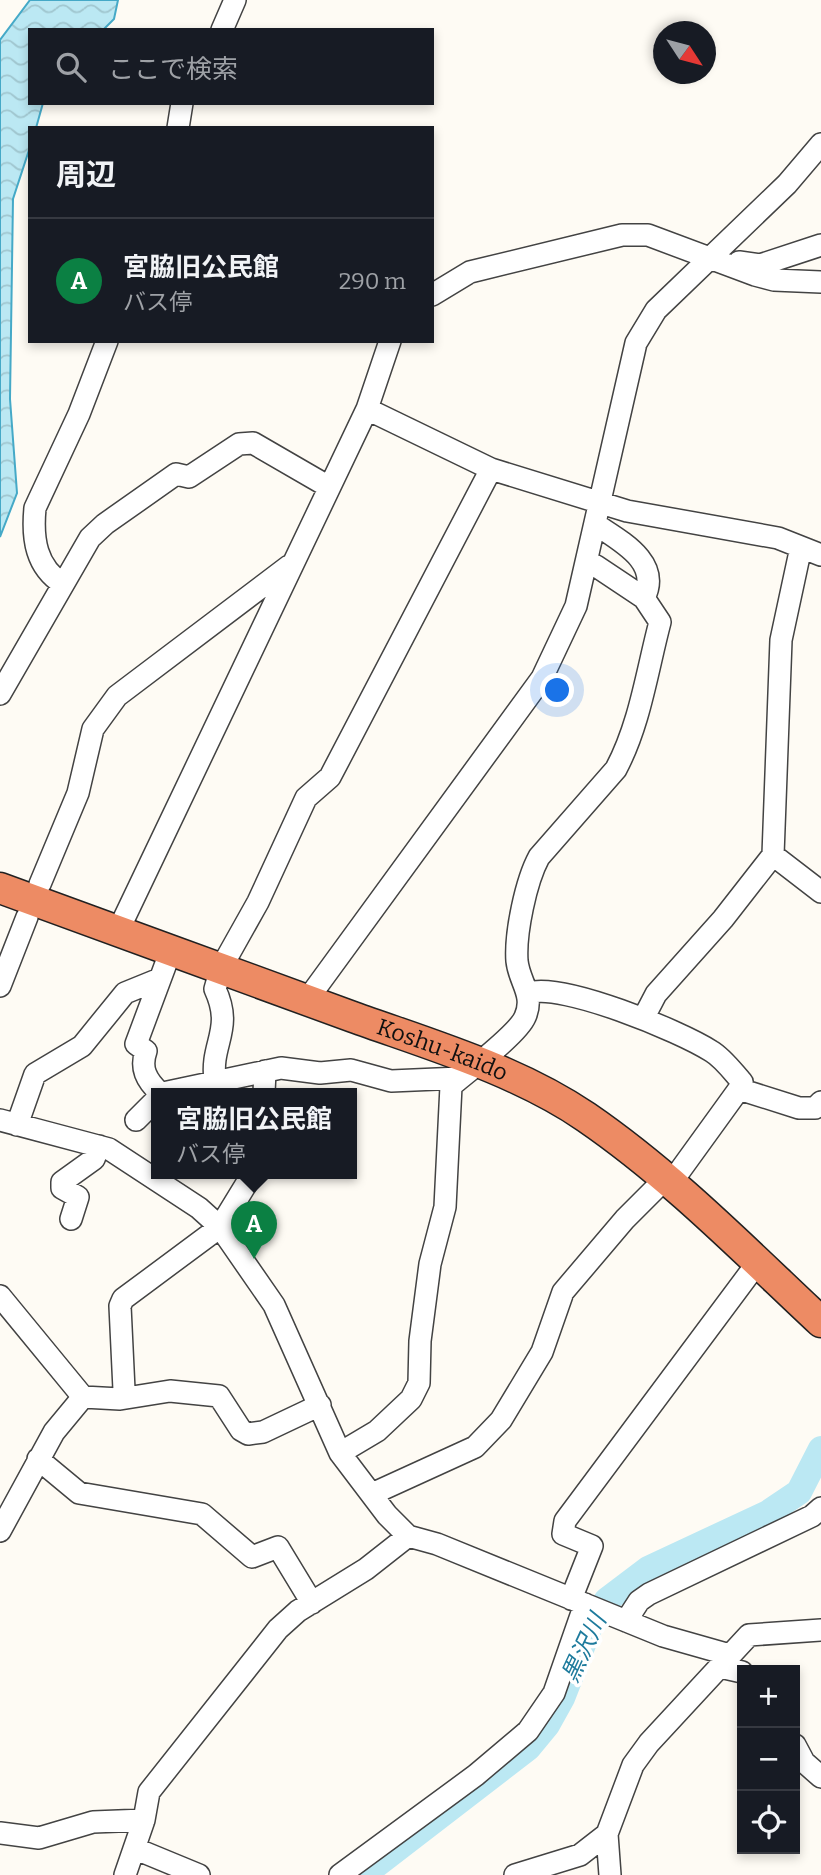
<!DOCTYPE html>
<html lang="ja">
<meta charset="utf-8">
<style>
body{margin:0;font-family:Bitter,"Noto Sans JP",serif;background:#20242c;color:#f1f3f6}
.controls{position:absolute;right:21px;bottom:21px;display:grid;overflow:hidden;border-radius:0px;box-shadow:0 4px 10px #0003}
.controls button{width:63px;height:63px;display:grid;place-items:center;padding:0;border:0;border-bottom:2px solid #363941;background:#171b24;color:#f1f3f6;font:35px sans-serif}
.compass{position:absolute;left:653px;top:21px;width:63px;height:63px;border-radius:50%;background:#171b24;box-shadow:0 4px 10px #0003;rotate:126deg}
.you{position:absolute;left:558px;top:691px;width:24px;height:24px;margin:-18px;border:5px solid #fff;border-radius:50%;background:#1a73e8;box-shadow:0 0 0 10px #1a73e833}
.badge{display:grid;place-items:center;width:46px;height:46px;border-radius:50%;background:#0b8043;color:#fff;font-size:23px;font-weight:700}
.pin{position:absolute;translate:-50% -58px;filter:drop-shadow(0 2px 4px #0008)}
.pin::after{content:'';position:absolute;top:37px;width:24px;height:21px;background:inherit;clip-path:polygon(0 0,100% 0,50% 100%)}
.popup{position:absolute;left:151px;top:1088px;width:206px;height:91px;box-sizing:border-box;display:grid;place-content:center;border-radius:0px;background:#171b24;filter:drop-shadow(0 2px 5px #0005);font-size:23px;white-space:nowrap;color:#9ea1a6}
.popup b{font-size:26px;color:#f1f3f6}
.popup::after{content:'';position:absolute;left:50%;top:100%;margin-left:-14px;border:14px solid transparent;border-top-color:#171b24}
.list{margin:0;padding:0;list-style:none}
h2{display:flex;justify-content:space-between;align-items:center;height:91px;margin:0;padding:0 28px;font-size:30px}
h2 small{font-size:23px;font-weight:400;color:#9ea1a6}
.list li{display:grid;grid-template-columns:46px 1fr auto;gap:21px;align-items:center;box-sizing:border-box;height:126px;padding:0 28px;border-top:2px solid #363941}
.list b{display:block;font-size:26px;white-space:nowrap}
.list p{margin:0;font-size:23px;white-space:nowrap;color:#9ea1a6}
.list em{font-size:23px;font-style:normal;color:#9ea1a6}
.icon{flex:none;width:38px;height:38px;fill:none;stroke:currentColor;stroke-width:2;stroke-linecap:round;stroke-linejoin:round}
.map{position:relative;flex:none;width:821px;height:1875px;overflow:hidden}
.search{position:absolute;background:#171b24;box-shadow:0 4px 10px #0003;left:28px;top:28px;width:406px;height:77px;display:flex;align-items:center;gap:18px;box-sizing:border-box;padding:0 24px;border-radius:0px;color:#9ea1a6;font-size:26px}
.panel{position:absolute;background:#171b24;box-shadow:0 4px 10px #0003;left:28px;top:126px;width:406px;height:217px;border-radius:0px}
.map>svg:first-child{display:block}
.water{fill:url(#water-waves);stroke:#45a9c7;stroke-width:2}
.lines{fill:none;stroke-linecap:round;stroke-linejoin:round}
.river{stroke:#bbe8f3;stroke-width:26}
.minor-casing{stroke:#434343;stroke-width:24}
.highway-casing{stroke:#212121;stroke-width:33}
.minor{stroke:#fff;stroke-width:21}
.highway{stroke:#ed8b64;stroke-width:30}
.labels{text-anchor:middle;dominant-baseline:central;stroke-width:7;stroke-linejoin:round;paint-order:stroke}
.street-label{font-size:23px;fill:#101010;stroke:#fff}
.water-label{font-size:24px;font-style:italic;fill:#1e7b9d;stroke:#fff}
</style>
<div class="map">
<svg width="821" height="1875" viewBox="0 0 821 1875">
<defs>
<pattern id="water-waves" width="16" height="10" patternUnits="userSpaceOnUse" patternTransform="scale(1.75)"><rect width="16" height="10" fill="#bbe8f3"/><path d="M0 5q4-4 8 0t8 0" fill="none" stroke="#a0c6cf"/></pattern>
</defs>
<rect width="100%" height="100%" fill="#fefbf4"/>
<path class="water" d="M30,0H118L114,19L103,30H30V103H43L36,128H30V147L13,199L10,399L17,493L0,537V40Z"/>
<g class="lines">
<path class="river" d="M363,1875L528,1748L547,1725L562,1698L591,1624L607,1600L648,1569L768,1513L799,1492L821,1449"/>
<g class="minor-casing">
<path id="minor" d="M222,30L235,0
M178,128L182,103
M739,262L760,265L821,245
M432,295L470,272L622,235H648L755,275L774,280L821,282
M367,409L491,469L627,511L778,538L821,555
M595,524C620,541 662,562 644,598
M63,584C36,567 32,539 35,508L79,414L107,341
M0,694L90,538L105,524L176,474L189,477L239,444L253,443L329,487
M773,855L821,892
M40,884L78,793L93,729L117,696L289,566
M118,931L367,409L390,341
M0,986L27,917
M529,993C561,982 680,1031 711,1051C723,1058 733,1072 742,1082L739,1089
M307,1000L542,678L576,606L636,343L656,310L787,184L821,144
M644,1017L656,994L723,919L773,855L781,640L801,547
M215,1080C210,1043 234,1030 215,989L221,968L258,902L306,798L330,777L491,469
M160,1093C146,1080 140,1068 146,1051L136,1044L171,950
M163,1093L281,1068L320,1073L351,1070L391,1081L460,1078
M264,1093L265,1071
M0,1120L109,1149L199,1208L220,1227L274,1305L340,1453L387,1515L408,1536L437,1544L663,1636L730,1655
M136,1120L156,1100
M17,1125L35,1074L82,1046L125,993L157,980
M671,1183L739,1089L799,1108H815L821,1102
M71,1219L78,1197L62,1188V1182L94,1159L99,1146
M0,1296L83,1397L120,1399L124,1390L120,1306L123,1299L220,1227L253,1173
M120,1399L170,1391L219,1396L241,1430L248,1434L263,1432L320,1405
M340,1453L377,1431L411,1399L419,1383L420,1341L430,1264L445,1207L451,1086C467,1072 518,1034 525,1017C535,995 519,982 517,961C515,933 526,881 539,857L616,769C640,724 647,671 660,622L644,598L596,566L588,565
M38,1459L79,1493L202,1514L252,1557L278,1547L312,1603
M372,1494L475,1447L501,1420L542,1352L563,1292L625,1219L666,1178
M0,1531L54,1432L83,1397
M571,1599L592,1546L563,1534L565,1521L758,1262
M626,1621L639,1601L649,1594L812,1516L821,1508
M720,1667L742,1672
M795,1745L804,1762L821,1777
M0,1833L39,1838L93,1822L144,1820
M607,1834L610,1875
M136,1849L199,1875
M125,1875L144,1820L149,1792L278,1629L298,1611L366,1569L408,1536
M340,1875L476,1775L528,1731L554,1693L585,1604
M515,1875L580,1855L607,1834L633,1765L649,1743L749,1635L821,1630"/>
</g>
<g class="highway-casing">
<g id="highway">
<path id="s1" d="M0,888C118,931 235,974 353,1017C431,1045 517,1070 586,1117C672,1176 745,1251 821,1322"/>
</g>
</g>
<use href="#minor" class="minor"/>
<use href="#highway" class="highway"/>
</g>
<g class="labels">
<g class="street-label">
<text stroke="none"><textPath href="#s1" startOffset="471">Koshu-kaido</textPath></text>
</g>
<g class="water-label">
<text transform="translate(584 1648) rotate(-65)">黒沢川</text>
</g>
</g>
</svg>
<div class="controls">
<button>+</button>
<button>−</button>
<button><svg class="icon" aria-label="locate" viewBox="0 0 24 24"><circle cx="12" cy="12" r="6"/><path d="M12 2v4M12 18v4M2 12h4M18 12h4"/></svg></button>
</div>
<svg class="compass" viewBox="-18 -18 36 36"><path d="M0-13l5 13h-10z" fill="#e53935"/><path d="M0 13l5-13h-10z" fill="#9ea1a6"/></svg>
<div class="you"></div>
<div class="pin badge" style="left:254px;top:1259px">A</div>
<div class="popup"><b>宮脇旧公民館</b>バス停</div>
<div class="search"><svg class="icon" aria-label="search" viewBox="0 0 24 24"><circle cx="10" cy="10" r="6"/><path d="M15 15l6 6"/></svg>ここで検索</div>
<section class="panel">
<h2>周辺<small></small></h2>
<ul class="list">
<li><span class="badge">A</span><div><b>宮脇旧公民館</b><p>バス停</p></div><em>290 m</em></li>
</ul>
</section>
</div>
